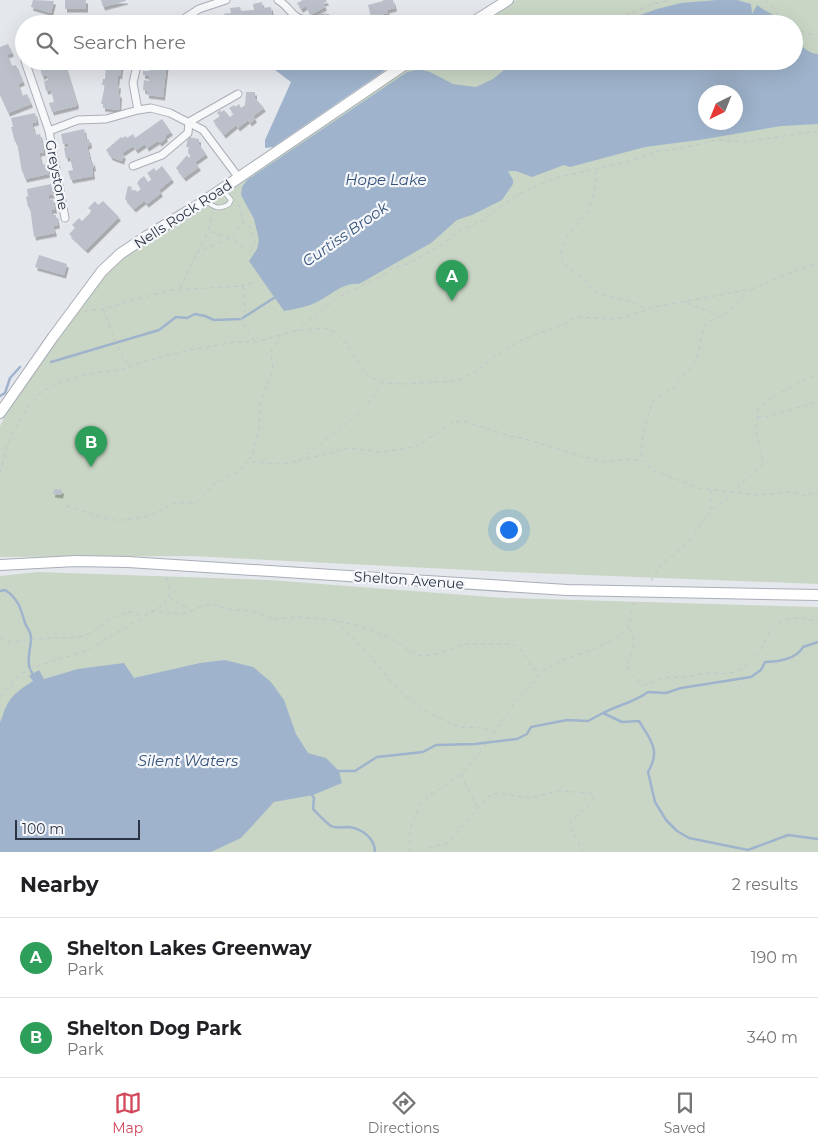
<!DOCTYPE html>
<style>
body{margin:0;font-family:Montserrat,sans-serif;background:#f2f2f2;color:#202124}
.compass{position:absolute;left:698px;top:85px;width:45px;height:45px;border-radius:50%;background:#fff;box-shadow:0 5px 20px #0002;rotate:223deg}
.scale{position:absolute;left:15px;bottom:12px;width:125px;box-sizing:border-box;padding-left:5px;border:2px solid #2b3445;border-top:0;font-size:14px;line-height:18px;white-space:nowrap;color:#2b3445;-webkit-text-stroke:4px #f4f6f9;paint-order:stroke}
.you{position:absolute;left:508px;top:529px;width:18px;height:18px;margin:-12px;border:4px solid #fff;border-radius:50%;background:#1a73e8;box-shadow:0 0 0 8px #1a73e833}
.badge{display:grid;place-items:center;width:32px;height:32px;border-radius:50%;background:#d1495b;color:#fff;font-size:16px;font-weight:700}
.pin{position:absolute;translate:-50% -41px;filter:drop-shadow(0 1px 2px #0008)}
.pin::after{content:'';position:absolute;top:26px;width:18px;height:15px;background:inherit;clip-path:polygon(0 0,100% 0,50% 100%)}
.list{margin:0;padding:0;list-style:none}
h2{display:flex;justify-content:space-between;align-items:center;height:65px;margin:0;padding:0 20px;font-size:21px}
h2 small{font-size:16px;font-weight:400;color:#757577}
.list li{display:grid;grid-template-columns:32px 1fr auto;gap:15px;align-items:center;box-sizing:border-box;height:80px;padding:0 20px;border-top:1px solid #e0e0e0}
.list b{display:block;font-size:19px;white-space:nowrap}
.list p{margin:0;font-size:16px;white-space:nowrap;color:#757577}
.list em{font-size:16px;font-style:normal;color:#757577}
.icon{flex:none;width:28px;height:28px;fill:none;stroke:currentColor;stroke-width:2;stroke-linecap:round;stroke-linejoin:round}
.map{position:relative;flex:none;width:818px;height:852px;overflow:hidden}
.search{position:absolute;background:#fff;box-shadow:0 5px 20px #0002;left:15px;right:15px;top:15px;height:55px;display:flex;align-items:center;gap:12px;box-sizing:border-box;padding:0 18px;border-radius:28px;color:#757577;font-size:19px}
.sheet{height:225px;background:#fff}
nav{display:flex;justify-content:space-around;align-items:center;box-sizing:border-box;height:70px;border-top:1px solid #e0e0e0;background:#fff;font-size:14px;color:#757577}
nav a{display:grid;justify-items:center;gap:2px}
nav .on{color:#d1495b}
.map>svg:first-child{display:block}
.green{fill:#c9d6c5;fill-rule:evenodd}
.water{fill:#9fb4cc;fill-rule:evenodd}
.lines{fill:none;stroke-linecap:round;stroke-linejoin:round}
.stream{stroke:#9fb4cc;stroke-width:2.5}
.building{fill:#bbc0ca;filter:url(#shadow)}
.service-casing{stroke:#a9aeb7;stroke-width:5.5}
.minor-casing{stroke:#a9aeb7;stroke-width:9}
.secondary-casing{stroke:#a9aeb7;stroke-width:12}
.path{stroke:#c2c5cb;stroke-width:1;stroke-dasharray:4 4;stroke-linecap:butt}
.service{stroke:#f7f8fa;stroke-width:4}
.minor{stroke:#f7f8fa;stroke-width:7}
.secondary{stroke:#fff;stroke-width:10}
.labels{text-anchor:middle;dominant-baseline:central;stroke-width:4.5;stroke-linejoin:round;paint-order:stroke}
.street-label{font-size:14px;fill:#2b3445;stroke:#f4f6f9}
.water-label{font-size:15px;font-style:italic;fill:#34527a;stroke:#f4f6f9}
</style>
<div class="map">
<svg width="818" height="852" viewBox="0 0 818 852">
<defs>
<filter id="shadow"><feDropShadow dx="2" dy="3.5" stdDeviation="0" flood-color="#0004"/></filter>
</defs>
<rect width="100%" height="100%" fill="#e4e7ec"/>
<path class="green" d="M516,0H818V584L509,572L191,556L0,557V426L7,412L64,329L107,274L123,258L210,205L371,92L419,61H794V24H478ZM706,92H736V122H706Z
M38,572L269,580L504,598L818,607V852H0V576Z"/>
<path class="water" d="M717,0H737L751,4L752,14L757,5C767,13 778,16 787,24H615L657,9L681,3Z
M794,30C798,42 805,53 818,54V124L781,126L699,140L645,147L570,167L564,165L532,177L516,171H508L513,180V184L502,200L472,215L457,220L431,243L359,284C343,282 329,297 315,303C306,307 295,309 284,311L249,261L257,249L259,240L254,219L241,195L242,187L247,180L407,72L420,69L430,72L453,84L476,87L493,79L515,61H794ZM736,92V122H706V92Z
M263,61H291L305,69L365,61H389L384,71L273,147L265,148V140L291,82Z
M225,660L253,667L271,682L284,700L296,734L308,753L326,758L339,771L342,783L313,795L274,802L241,838L211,852H0V722C3,717 3,712 6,707C11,695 22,688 33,681L29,676L39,670L44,679L78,669L124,663L134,678L200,663Z"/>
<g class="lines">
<path class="stream" d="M51,362L159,330L176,317L187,318L195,314L205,316L214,320L241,319L277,296
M0,396L5,393L10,378L20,367
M0,591L5,590C18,598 21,609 25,623C27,628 31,632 31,637C31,652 24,663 34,676
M603,713C618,705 635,702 648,692L666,693L681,688L751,677L761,670L765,662C777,662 797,659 803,647L818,642
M337,771H355L377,757L423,752L436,745L475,744L517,739L527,734L531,727L567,720L588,721L603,713L622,722L639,721C651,741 661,750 648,772L655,802L666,820L677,831L689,838L748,850L788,835L818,839
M311,794L314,798L313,809C319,815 325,822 331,826C337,829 342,827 348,827C361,828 375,838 375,852"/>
</g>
<path class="building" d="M33,0L54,1L51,13L31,7Z
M65,0H86V9H65Z
M101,0H126V1L103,7Z
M303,0H326L327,2L323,3L325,7L310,15L306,6L301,9L297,3Z
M383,0H393L395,8L387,10L388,13L371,17L368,5L383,1Z
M262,2L263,8L271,7L273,24H225L224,14L231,13L230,8L240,7L241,11L254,10L253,4Z
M204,15L206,21L211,19L213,24H198L196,19Z
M8,44L12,53L7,55L12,66L16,65L23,82L18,84L22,96L27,94L31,104L8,113L0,95V47Z
M64,61L77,104L76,106L52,112L49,103L54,102L51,90L46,91L44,81L48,80L47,75L42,76L40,67Z
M108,61H122L120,76L118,75L117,85H119L118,93L120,95L119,110L103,108V104H101L105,85H102L103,79H105L106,66H108Z
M151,61H167L163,97L147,95V91L143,90L144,80L149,81V76L143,75V71H150Z
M246,92H255V98L264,108L253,116L255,119L250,123L248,120L238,128L236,125L224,135L213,121L220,116L217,113L220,110L221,112L224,110L230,117L234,114L229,108L234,105L235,107L239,104L241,108L245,105Z
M35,113L37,122L32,123L35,135L40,134L44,152L39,153L42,165L47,164L49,174L25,179L23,172H22L17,142H15L11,127H13L11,118Z
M162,119L171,132L165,136L166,138L160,143L158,141L147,148L145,144L136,150L133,146L121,154L124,155L122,161L111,157L106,150L121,137L122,138L126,136L127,138L133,134L135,138Z
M84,129L86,140L89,139L90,145L87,146L91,163L93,162L94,168H92L93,176L71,180L68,171L73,170L70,158H66L64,148L68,147V143L63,144L61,134Z
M188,137L199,139V144L206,154L195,162L199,167L184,178L176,168L187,155L189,158L191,156L188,153L189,147H186Z
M162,166L172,179L159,190L161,193L147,204L144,201L134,209L125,199L128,186L132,187L131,191L136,190L137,192L141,189L137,183L140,179L144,176L148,182L152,179L147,173L154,168L156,171Z
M51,184L53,195H48L49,200L53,199L55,210H51L52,215H56L58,225L53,226L55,233L34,237L30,207H28L26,197L28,196L27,189Z
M95,201L98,205L103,201L119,217L86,250L69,234L75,228L72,225L79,218L82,221L92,211L88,208Z
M39,255L67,264L64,275L35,267Z
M54,489L62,490L61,495L53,494Z"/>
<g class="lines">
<g class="service-casing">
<path id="service" d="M206,201C215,208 219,210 229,204L231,200L222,189"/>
</g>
<g class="minor-casing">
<path id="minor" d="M278,0C285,4 288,9 293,14C302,23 314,20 326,18
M176,24L199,9L226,0
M21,48L24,56
M25,61L49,131L65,218
M138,61L133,83L138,110
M49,131L78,120L106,119L138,110L151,108L170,113L203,130L239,178
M133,166L162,155L188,133L189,122L238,94"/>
</g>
<g class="secondary-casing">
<path id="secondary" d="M470,24L508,0
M0,413L53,337L102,271L120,254L147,236L200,204L410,61
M0,565L76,561L128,562L567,590L818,595"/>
</g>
<path class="path" d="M765,0L778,14L791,24
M603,24L650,5L670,0
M794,26L804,33L818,35
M596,171C596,186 594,201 585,215C574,230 549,248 568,267C573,272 579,275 584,279C588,282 589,287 594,290C606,299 629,297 645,309
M237,205L240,207L243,221
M196,253L231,238L243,222L250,227L255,240L251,253L231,238L208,231
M243,286L245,311L241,319L242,323L255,342
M180,288L208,231L213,212
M751,290L728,312L707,323L703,331L696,361L672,389L655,398L651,404L642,440L641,460L655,471L699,488L757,495L792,492L803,496L818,491
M687,302C696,310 708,308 717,316
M103,309L116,343L129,367
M84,311L103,309L169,290L243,286L255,281
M296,331L337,298L379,277L393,268L408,264L444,243L461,230L484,220L515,196L531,188L559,177L627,162L658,151L677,149L716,140L745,142L818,131
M757,417H765L818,402
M249,460L253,453L259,428L260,404L273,370L271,351L278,342L279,337
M298,461L349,448L381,452L415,447L454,422L463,421L510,436L525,439L581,456L607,462L628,459L641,460
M0,473L6,449L12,433L31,403L43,391L54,385L86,374L120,370L142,362L185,351L234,342H255L295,331L325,328L335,332L345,342L366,374L382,383L405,384L457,381L475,372L503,350L518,342L531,336L563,325L573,319L581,317L610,319L621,318L655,307L752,289L792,272L818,263
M711,490V509
M66,506L111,520H125L149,516L175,503H196L213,485L239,471L248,461C265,463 281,466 298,461L356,416L367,405L382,384
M651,581L661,564L676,553L690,540L711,511L726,499L763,463L756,430L758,409L774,396L818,373
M169,597L191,611
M151,611L178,614L192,611L204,605H215L227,609L251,611L274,619L298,617L335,620L359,626L389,637L417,655L424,656L437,654L463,644H512C524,649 526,660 534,669L540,671
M335,620L372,658L396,688L425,711L459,727L483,728L493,732
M629,629C647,653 607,664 645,685C653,683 662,678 670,677C675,677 681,678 686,677C693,676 701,673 709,673C718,673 730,675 739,670C778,651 754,607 818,621
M0,638L10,642C25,640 39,639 53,638C65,637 78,639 88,634C103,627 123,603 141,616
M11,685L16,693
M0,697L14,680L23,673L38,666L88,650L160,607C176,591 169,591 166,573
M462,774C464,786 473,794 476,806
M410,852V828L420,806L430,795L456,778L470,765L490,739L515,702L534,683L541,671L563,660L594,649L614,639L628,628L634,602
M422,852L427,848L448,843L480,805L488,797L497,793L530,798L557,791L591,793L594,796C590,810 576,812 570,823L574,835L583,852"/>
<use href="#service" class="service"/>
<use href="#minor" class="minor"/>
<use href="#secondary" class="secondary"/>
</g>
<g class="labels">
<g class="street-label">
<text transform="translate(57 175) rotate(79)">Greystone</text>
<text transform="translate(183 214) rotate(-33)">Nells Rock Road</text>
<text transform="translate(409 580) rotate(4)">Shelton Avenue</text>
</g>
<g class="water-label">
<text x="386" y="179">Hope Lake</text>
<text transform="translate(345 234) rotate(-35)">Curtiss Brook</text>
<text x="188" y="760">Silent Waters</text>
</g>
</g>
</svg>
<svg class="compass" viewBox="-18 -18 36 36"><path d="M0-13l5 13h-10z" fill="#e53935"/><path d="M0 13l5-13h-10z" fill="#757577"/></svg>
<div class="scale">100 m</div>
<div class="you"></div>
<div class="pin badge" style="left:452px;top:301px;background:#2e9e5b">A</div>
<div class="pin badge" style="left:91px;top:467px;background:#2e9e5b">B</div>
<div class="search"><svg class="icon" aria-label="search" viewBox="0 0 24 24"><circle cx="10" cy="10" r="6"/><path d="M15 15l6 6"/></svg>Search here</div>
</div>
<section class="sheet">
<h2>Nearby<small>2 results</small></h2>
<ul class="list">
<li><span class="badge" style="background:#2e9e5b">A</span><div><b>Shelton Lakes Greenway</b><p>Park</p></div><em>190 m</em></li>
<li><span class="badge" style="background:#2e9e5b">B</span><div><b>Shelton Dog Park</b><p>Park</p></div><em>340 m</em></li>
</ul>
</section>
<nav>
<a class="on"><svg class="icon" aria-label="map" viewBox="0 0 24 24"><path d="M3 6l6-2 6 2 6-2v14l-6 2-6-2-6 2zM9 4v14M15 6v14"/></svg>Map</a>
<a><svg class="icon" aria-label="directions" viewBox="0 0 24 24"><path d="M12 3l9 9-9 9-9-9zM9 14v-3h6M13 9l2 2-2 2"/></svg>Directions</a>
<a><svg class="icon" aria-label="saved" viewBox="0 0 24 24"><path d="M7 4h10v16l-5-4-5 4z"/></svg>Saved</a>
</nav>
